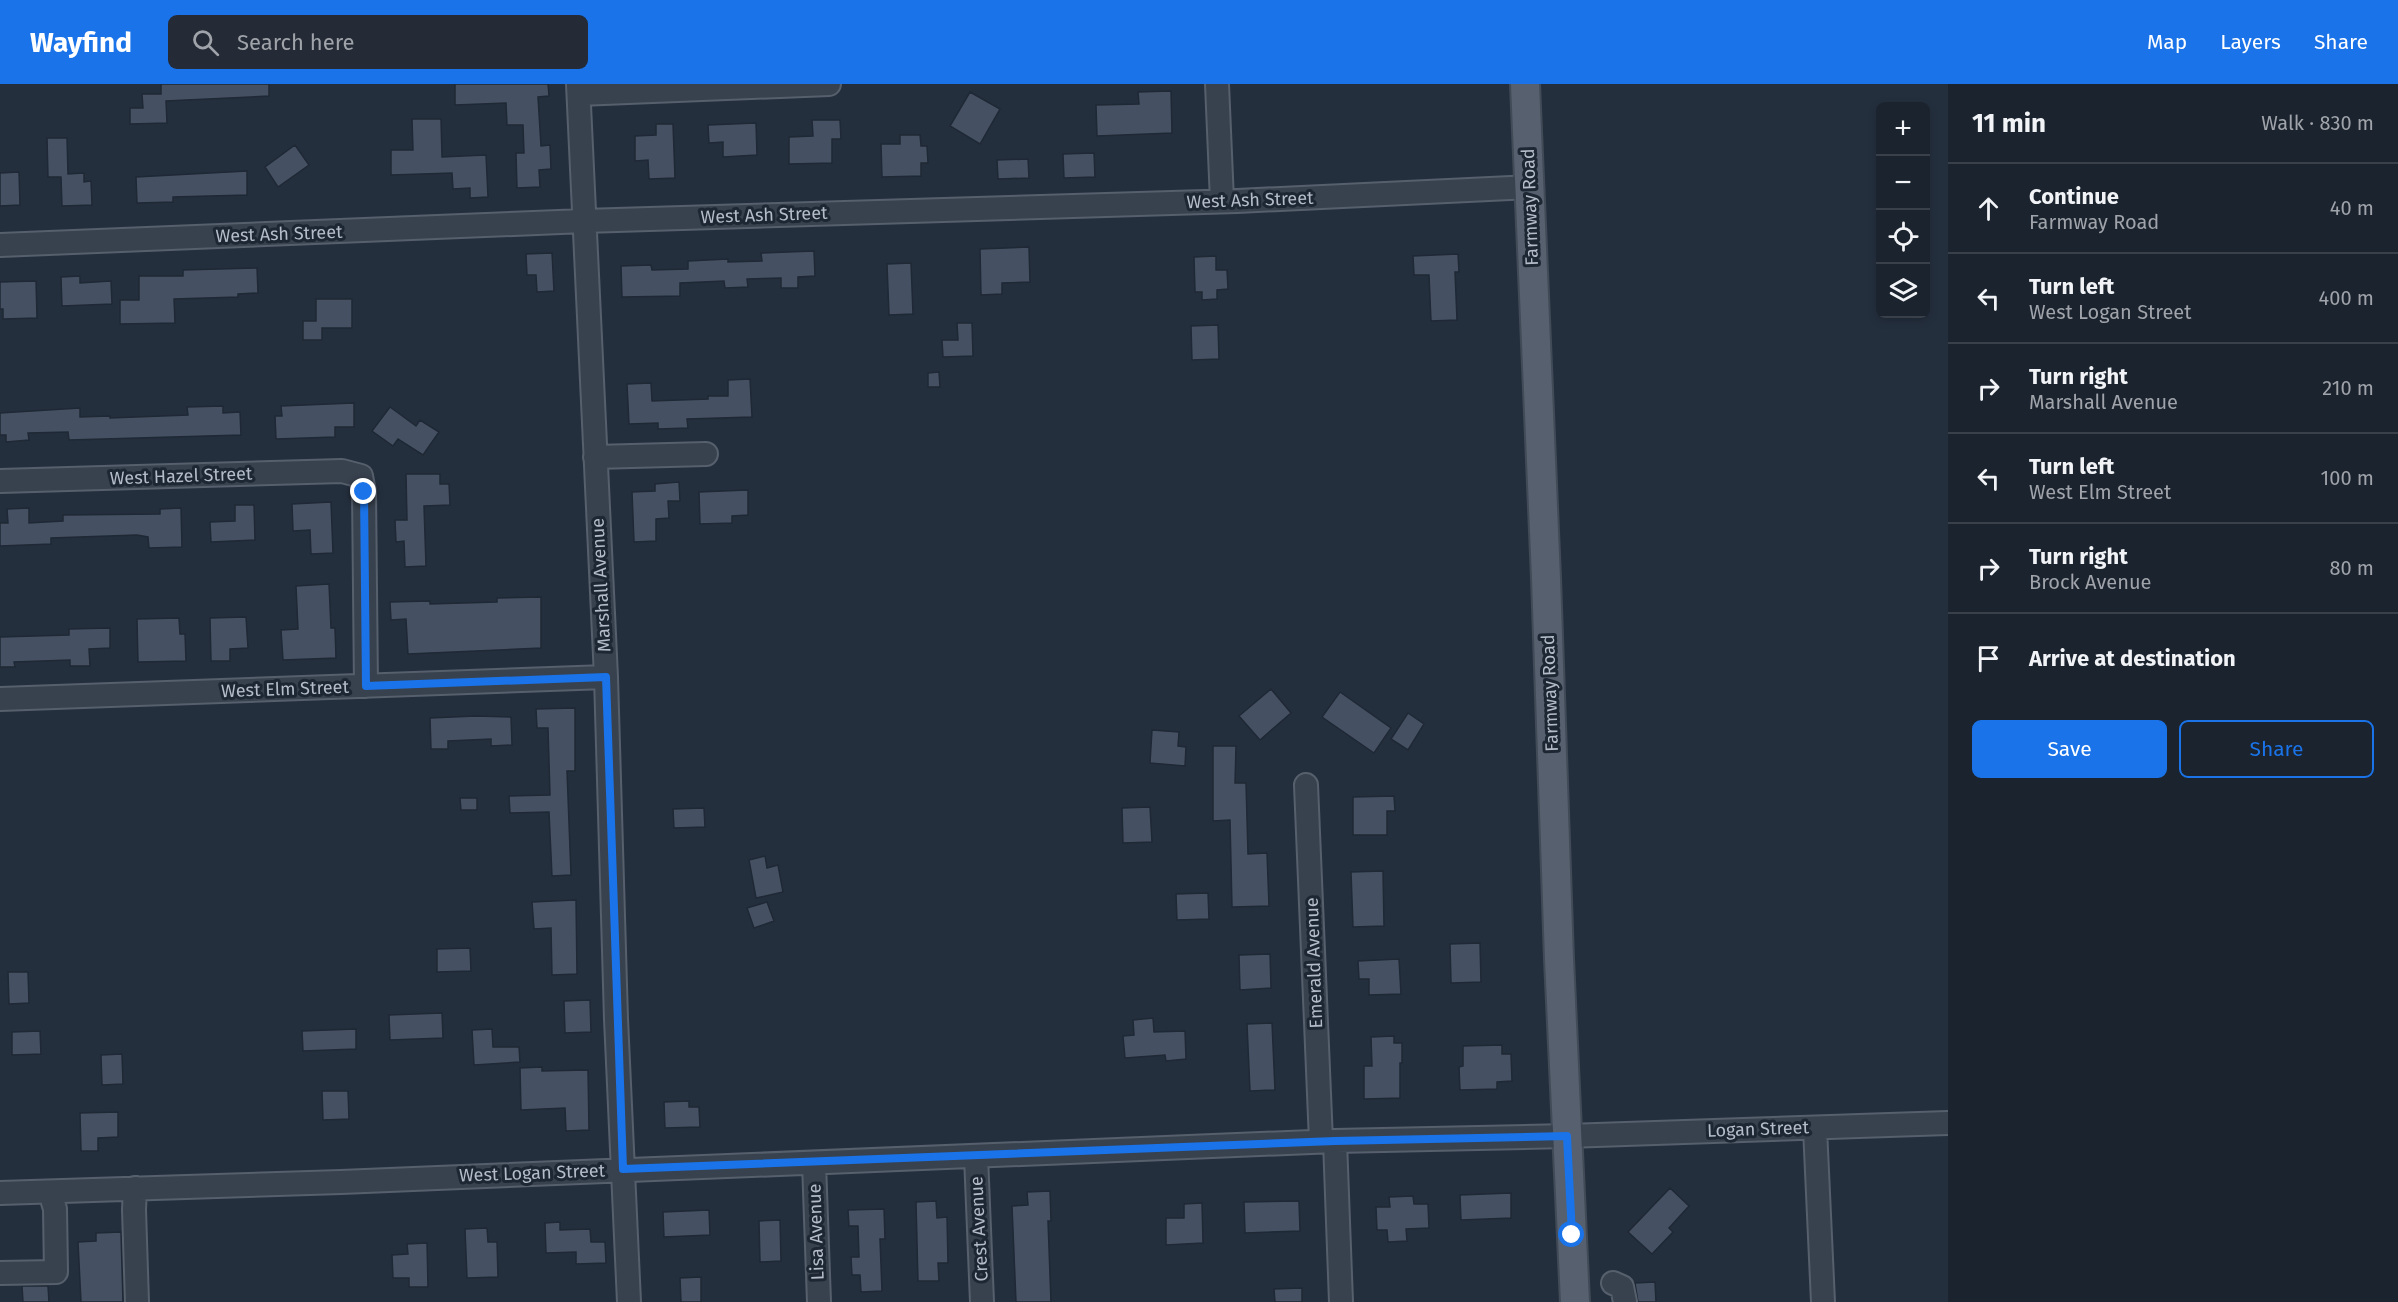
<!DOCTYPE html>
<meta charset="utf-8">
<style>
body{margin:0;font-family:"Fira Sans",sans-serif;background:#242b36;color:#f1f3f6}
.controls{position:absolute;right:18px;top:18px;display:grid;overflow:hidden;border-radius:9px;box-shadow:0 3px 9px #0003}
.controls button{width:54px;height:54px;display:grid;place-items:center;padding:0;border:0;border-bottom:2px solid #39404a;background:#1b232e;color:#f1f3f6;font:30px sans-serif}
.stop{position:absolute;width:18px;height:18px;margin:-14px;border:4px solid #1a73e8;border-radius:50%;background:#fff}
.stop.end{background:#1a73e8;border-color:#fff;box-shadow:0 2px 6px #0008}
.list{margin:0;padding:0;list-style:none}
h2{display:flex;justify-content:space-between;align-items:center;height:78px;margin:0;padding:0 24px;font-size:26px}
h2 small{font-size:20px;font-weight:400;color:#a0a4aa}
.list li{display:grid;grid-template-columns:39px 1fr auto;gap:18px;align-items:center;box-sizing:border-box;height:90px;padding:0 24px;border-top:2px solid #39404a}
.list b{display:block;font-size:22px;white-space:nowrap}
.list p{margin:0;font-size:20px;white-space:nowrap;color:#a0a4aa}
.list em{font-size:20px;font-style:normal;color:#a0a4aa}
.actions{display:flex;gap:12px;padding:18px 24px}
.actions a{flex:1;padding:14px 0;border:2px solid #1a73e8;border-radius:9px;text-align:center;font-size:21px;color:#1a73e8}
.actions .main{background:#1a73e8;color:#fff}
.icon{flex:none;width:33px;height:33px;fill:none;stroke:currentColor;stroke-width:2;stroke-linecap:round;stroke-linejoin:round}
.map{position:relative;flex:none;width:1948px;height:1218px;overflow:hidden}
header{display:flex;align-items:center;gap:36px;box-sizing:border-box;height:84px;padding:0 30px;background:#1a73e8;color:#fff}
header strong{font-size:28px}
nav{display:flex;gap:33px;margin-inline-start:auto;font-size:21px}
.search{width:420px;height:54px;background:#242b36;display:flex;align-items:center;gap:15px;box-sizing:border-box;padding:0 21px;border-radius:9px;color:#a0a4aa;font-size:22px}
main{display:flex}
aside{flex:1;background:#1b232e}
.map>svg:first-child{display:block}
.building{fill:#455162;stroke:#1f2835;stroke-width:1.5}
.lines{fill:none;stroke-linecap:round;stroke-linejoin:round}
.minor-casing{stroke:#565f6c;stroke-width:26}
.major-casing{stroke:#414a57;stroke-width:32}
.minor{stroke:#38414e;stroke-width:22}
.major{stroke:#56606e;stroke-width:28}
.route{stroke:#1a73e8;stroke-width:8}
.labels{text-anchor:middle;dominant-baseline:central;stroke-width:6;stroke-linejoin:round;paint-order:stroke}
.street-label{font-size:18px;fill:#b4bcc9;stroke:#1d2633}
</style>
<header>
<strong>Wayfind</strong>
<div class="search"><svg class="icon" aria-label="search" viewBox="0 0 24 24"><circle cx="10" cy="10" r="6"/><path d="M15 15l6 6"/></svg>Search here</div>
<nav><a>Map</a><a>Layers</a><a>Share</a></nav>
</header>
<main>
<div class="map">
<svg width="1948" height="1218" viewBox="0 0 1948 1218">
<rect width="100%" height="100%" fill="#242f3e"/>
<path class="building" d="M161,0H269V12L166,17L167,39L130,40V24H143L142,10H161Z
M455,0H548L549,12L538,13L541,62L550,61L551,85L539,86L540,103L517,104L516,69H524L523,41H507L506,19L455,21Z
M1171,7L1172,49L1097,52L1096,21L1139,20L1138,8Z
M970,8L1000,25L980,60L950,42Z
M412,35H441L442,73L486,71L488,113L470,114V104L453,105L452,89L391,91V66H413Z
M812,36H840L841,55H832V79L789,80V53L813,52Z
M756,39L757,71L723,73V58L709,59L708,41Z
M656,40H673L675,94L649,95L648,76L635,77V52L656,51Z
M900,51H920L921,62H927L928,79H921V92L882,93L881,60H900Z
M47,54H67L68,90L84,89V98L91,97L92,121L62,122L61,93H48Z
M295,61L309,81L278,103L265,83Z
M1094,69L1095,93L1064,94L1063,70Z
M1028,75L1029,94L998,95L997,76Z
M247,87V111L173,113V118L137,119L136,93Z
M19,88L20,121L0,122V89Z
M1029,163L1030,198L1002,199V210L981,211L980,165Z
M814,167L815,192L798,193V204H781V194L747,195L748,203L725,204L724,197L680,199V212L622,213L621,182L651,181L652,186L688,185V177L728,175V178L762,177L761,169Z
M552,169L554,207L537,208L536,191H527L526,170Z
M1458,170L1459,188H1455L1457,236L1431,237L1429,191H1414L1413,172Z
M1216,172V186H1227L1228,205L1217,206V215L1202,216V208H1195L1194,173Z
M911,179L913,230L889,231L887,180Z
M257,184L258,209L238,210V213L174,215L175,239L120,240V216H139V192H183V186Z
M80,192V199L111,197L112,220L62,222L61,193Z
M36,197L37,234L3,235V225H0V198Z
M316,215H352V244H322V256H303V237H316Z
M957,239H972L973,272L943,273L942,256H958Z
M1218,241L1219,275L1192,276L1191,242Z
M939,288L940,303H928V289Z
M750,295L752,333L687,335L688,344L658,345V339L629,340L627,300L651,299L652,317L708,315V312H728V296Z
M354,319V343H335V353L276,355L275,332H282L281,322Z
M223,322V329L240,328L241,351L69,356L68,348L28,349L29,356L6,358V351H0V329L80,324V333L110,332V334L188,331L187,323Z
M390,323L416,342L420,336L439,348L423,371L398,355L393,362L372,347Z
M406,390H440V400H449L450,421L424,422L426,482L405,483L404,457L396,458L395,436H407Z
M679,398L680,417H668L669,434L656,435V457L634,458L632,408L655,407V400Z
M748,406V431L732,432V439L700,440L699,408Z
M331,418L333,469L311,470L310,446L293,447L292,420Z
M235,421H254L255,456L211,458L210,438L235,437Z
M29,424V439L63,437V431L160,430V425L181,424L182,463L149,464L148,453L137,451L51,454V460L0,462V439H8L7,425Z
M329,500L331,544H335L336,574L283,576L281,546L298,545L296,502Z
M541,513V564L408,570L406,535L391,536L390,518L430,517V520L497,518V514Z
M246,533L248,564L230,565V577H211L210,534Z
M179,534L180,550H185L186,577L138,578L137,535Z
M110,544V564L89,565L90,582H70V576L14,578L15,583H0V553L69,551V545Z
M1271,605L1291,629L1260,656L1239,632Z
M1340,608L1391,644L1374,669L1322,633Z
M575,624V687H567L571,791L552,792L549,728L510,729L509,712L550,711L548,644H537L536,625Z
M1408,629L1424,640L1408,666L1391,655Z
M476,632L511,633L512,661L491,662V655L448,657V665H431L430,634Z
M1152,646L1179,648L1178,662L1186,663L1185,682L1150,679Z
M1213,662H1236L1235,699H1246L1248,770L1267,769L1269,822L1232,823L1230,736L1213,737Z
M1394,712L1395,727H1387V751H1353V713Z
M460,714H477V726H461Z
M1150,723L1152,758L1123,759L1122,724Z
M704,724L705,743L674,744L673,725Z
M765,772L767,784L778,781L783,808L756,814L749,776Z
M1383,787L1384,842L1353,843L1351,788Z
M1208,809L1209,835L1177,836L1176,810Z
M576,816L577,890L552,891L551,844L534,845L532,818Z
M767,818L774,837L754,844L747,824Z
M1480,859L1481,898L1451,899L1450,860Z
M470,864L471,887L437,888V865Z
M1270,870L1271,904L1240,906L1239,871Z
M1399,875L1401,910L1369,911V895H1359L1358,877Z
M8,888H28L29,919L9,920Z
M590,916L591,948L565,949L564,917Z
M442,929L443,954L390,956L389,931Z
M1153,934L1154,948L1185,947L1186,975L1166,977L1165,971L1125,974L1123,952L1134,951L1133,936Z
M1272,939L1275,1006L1250,1007L1247,940Z
M356,945V965L303,967L302,947Z
M492,945L493,963H519L520,978L474,981L472,946Z
M40,947L41,970L12,971V948Z
M1394,952V959H1402V979H1400V1014L1364,1015V982H1372L1371,953Z
M1502,961V970H1511L1512,997L1497,998V1005L1460,1006L1459,983L1463,982V962Z
M122,970L123,1000L102,1001L101,971Z
M542,983V987L588,986L589,1046L566,1047L565,1024L521,1026L520,984Z
M322,1007H348L349,1035L323,1036Z
M689,1017V1023H699L700,1043L665,1044L664,1018Z
M118,1028V1053L98,1054V1067H81L80,1029Z
M1670,1104L1689,1122L1669,1144L1673,1148L1652,1170L1628,1148Z
M1050,1107L1051,1137H1048L1051,1218H1016L1012,1122L1028,1121L1027,1108Z
M1511,1109V1134L1461,1136L1460,1111Z
M1413,1112L1414,1120H1428L1429,1144L1406,1145L1407,1157L1388,1158L1387,1146H1377L1376,1123H1390L1389,1113Z
M936,1117L937,1134L947,1133L948,1179H938L939,1197H918L916,1118Z
M1299,1117L1300,1147L1245,1149L1244,1118Z
M1202,1119L1203,1159L1166,1161V1134H1184V1120Z
M884,1125L885,1155H880L882,1207L861,1208L860,1191H852L851,1173H859L858,1142H849L848,1126Z
M709,1126L710,1151L664,1153L663,1128Z
M780,1136L781,1177L760,1178L759,1137Z
M560,1138V1146L590,1145L591,1158H605L606,1179L576,1180V1168L546,1169L545,1139Z
M487,1144L488,1158H497L498,1193L467,1194L465,1145Z
M121,1148L123,1218H81L78,1158L96,1157V1149Z
M427,1159L428,1203H409V1194H393L392,1171L408,1170L407,1160Z
M701,1193V1218H681L680,1194Z
M1655,1198L1656,1218H1638L1635,1199Z
M22,1202H48L49,1218H23Z
M1302,1204V1218H1275L1274,1205Z"/>
<g class="lines">
<g class="minor-casing">
<path id="minor" d="M578,0L606,593L616,935L629,1218
M1217,0L1222,117
M579,10L829,0
M0,161L584,137L1237,117L1529,103
M595,373L706,370
M0,397L342,387L361,392L364,408L366,602
M0,615L606,593
M1306,701L1321,1057
M1815,1044L1823,1218
M1335,1057L1341,1218
M976,1072L982,1218
M814,1079L819,1218
M135,1104L134,1126L137,1218
M0,1109L341,1098L1335,1057L1567,1052L1948,1039
M0,1189L56,1188L55,1125L50,1108
M1613,1199L1622,1203L1625,1218"/>
</g>
<g class="major-casing">
<path id="major" d="M1525,0L1546,494L1559,875L1575,1218"/>
</g>
<use href="#minor" class="minor"/>
<use href="#major" class="major"/>
</g>
<g class="lines">
<path class="route" d="M364,408L366,602L606,593L623,1085L1335,1057L1567,1052L1572,1151"/>
</g>
<g class="labels">
<g class="street-label">
<text transform="translate(1250 116) rotate(-2)">West Ash Street</text>
<text transform="translate(1530 123) rotate(-92)">Farmway Road</text>
<text transform="translate(764 131) rotate(-2)">West Ash Street</text>
<text transform="translate(279 150) rotate(-2)">West Ash Street</text>
<text transform="translate(181 392) rotate(-2)">West Hazel Street</text>
<text transform="translate(601 501) rotate(-93)">Marshall Avenue</text>
<text transform="translate(285 605) rotate(-2)">West Elm Street</text>
<text transform="translate(1550 609) rotate(-92)">Farmway Road</text>
<text transform="translate(1314 879) rotate(-92)">Emerald Avenue</text>
<text transform="translate(1758 1045) rotate(-2)">Logan Street</text>
<text transform="translate(532 1089) rotate(-2)">West Logan Street</text>
<text transform="translate(979 1145) rotate(-93)">Crest Avenue</text>
<text transform="translate(816 1148) rotate(-92)">Lisa Avenue</text>
</g>
</g>
</svg>
<div class="controls">
<button>+</button>
<button>−</button>
<button><svg class="icon" aria-label="locate" viewBox="0 0 24 24"><circle cx="12" cy="12" r="6"/><path d="M12 2v4M12 18v4M2 12h4M18 12h4"/></svg></button>
<button><svg class="icon" aria-label="layers" viewBox="0 0 24 24"><path d="M12 4l9 5-9 5-9-5zM3 14l9 5 9-5"/></svg></button>
</div>
<div class="stop" style="left:1572px;top:1151px"></div>
<div class="stop end" style="left:364px;top:408px"></div>
</div>
<aside>
<h2>11 min<small>Walk · 830 m</small></h2>
<ul class="list">
<li><svg class="icon" aria-label="ahead" viewBox="0 0 24 24"><path d="M12 20V5M6 11l6-6 6 6"/></svg><div><b>Continue</b><p>Farmway Road</p></div><em>40 m</em></li>
<li><svg class="icon" aria-label="left" viewBox="0 0 24 24"><path d="M17 20v-9H6M10 6l-5 5 5 5"/></svg><div><b>Turn left</b><p>West Logan Street</p></div><em>400 m</em></li>
<li><svg class="icon" aria-label="right" viewBox="0 0 24 24"><path d="M7 20v-9h11M14 6l5 5-5 5"/></svg><div><b>Turn right</b><p>Marshall Avenue</p></div><em>210 m</em></li>
<li><svg class="icon" aria-label="left" viewBox="0 0 24 24"><path d="M17 20v-9H6M10 6l-5 5 5 5"/></svg><div><b>Turn left</b><p>West Elm Street</p></div><em>100 m</em></li>
<li><svg class="icon" aria-label="right" viewBox="0 0 24 24"><path d="M7 20v-9h11M14 6l5 5-5 5"/></svg><div><b>Turn right</b><p>Brock Avenue</p></div><em>80 m</em></li>
<li><svg class="icon" aria-label="arrive" viewBox="0 0 24 24"><path d="M6 21V4h12l-3 4 3 4H6"/></svg><div><b>Arrive at destination</b></div></li>
</ul>
<div class="actions"><a class="main">Save</a><a>Share</a></div>
</aside>
</main>
